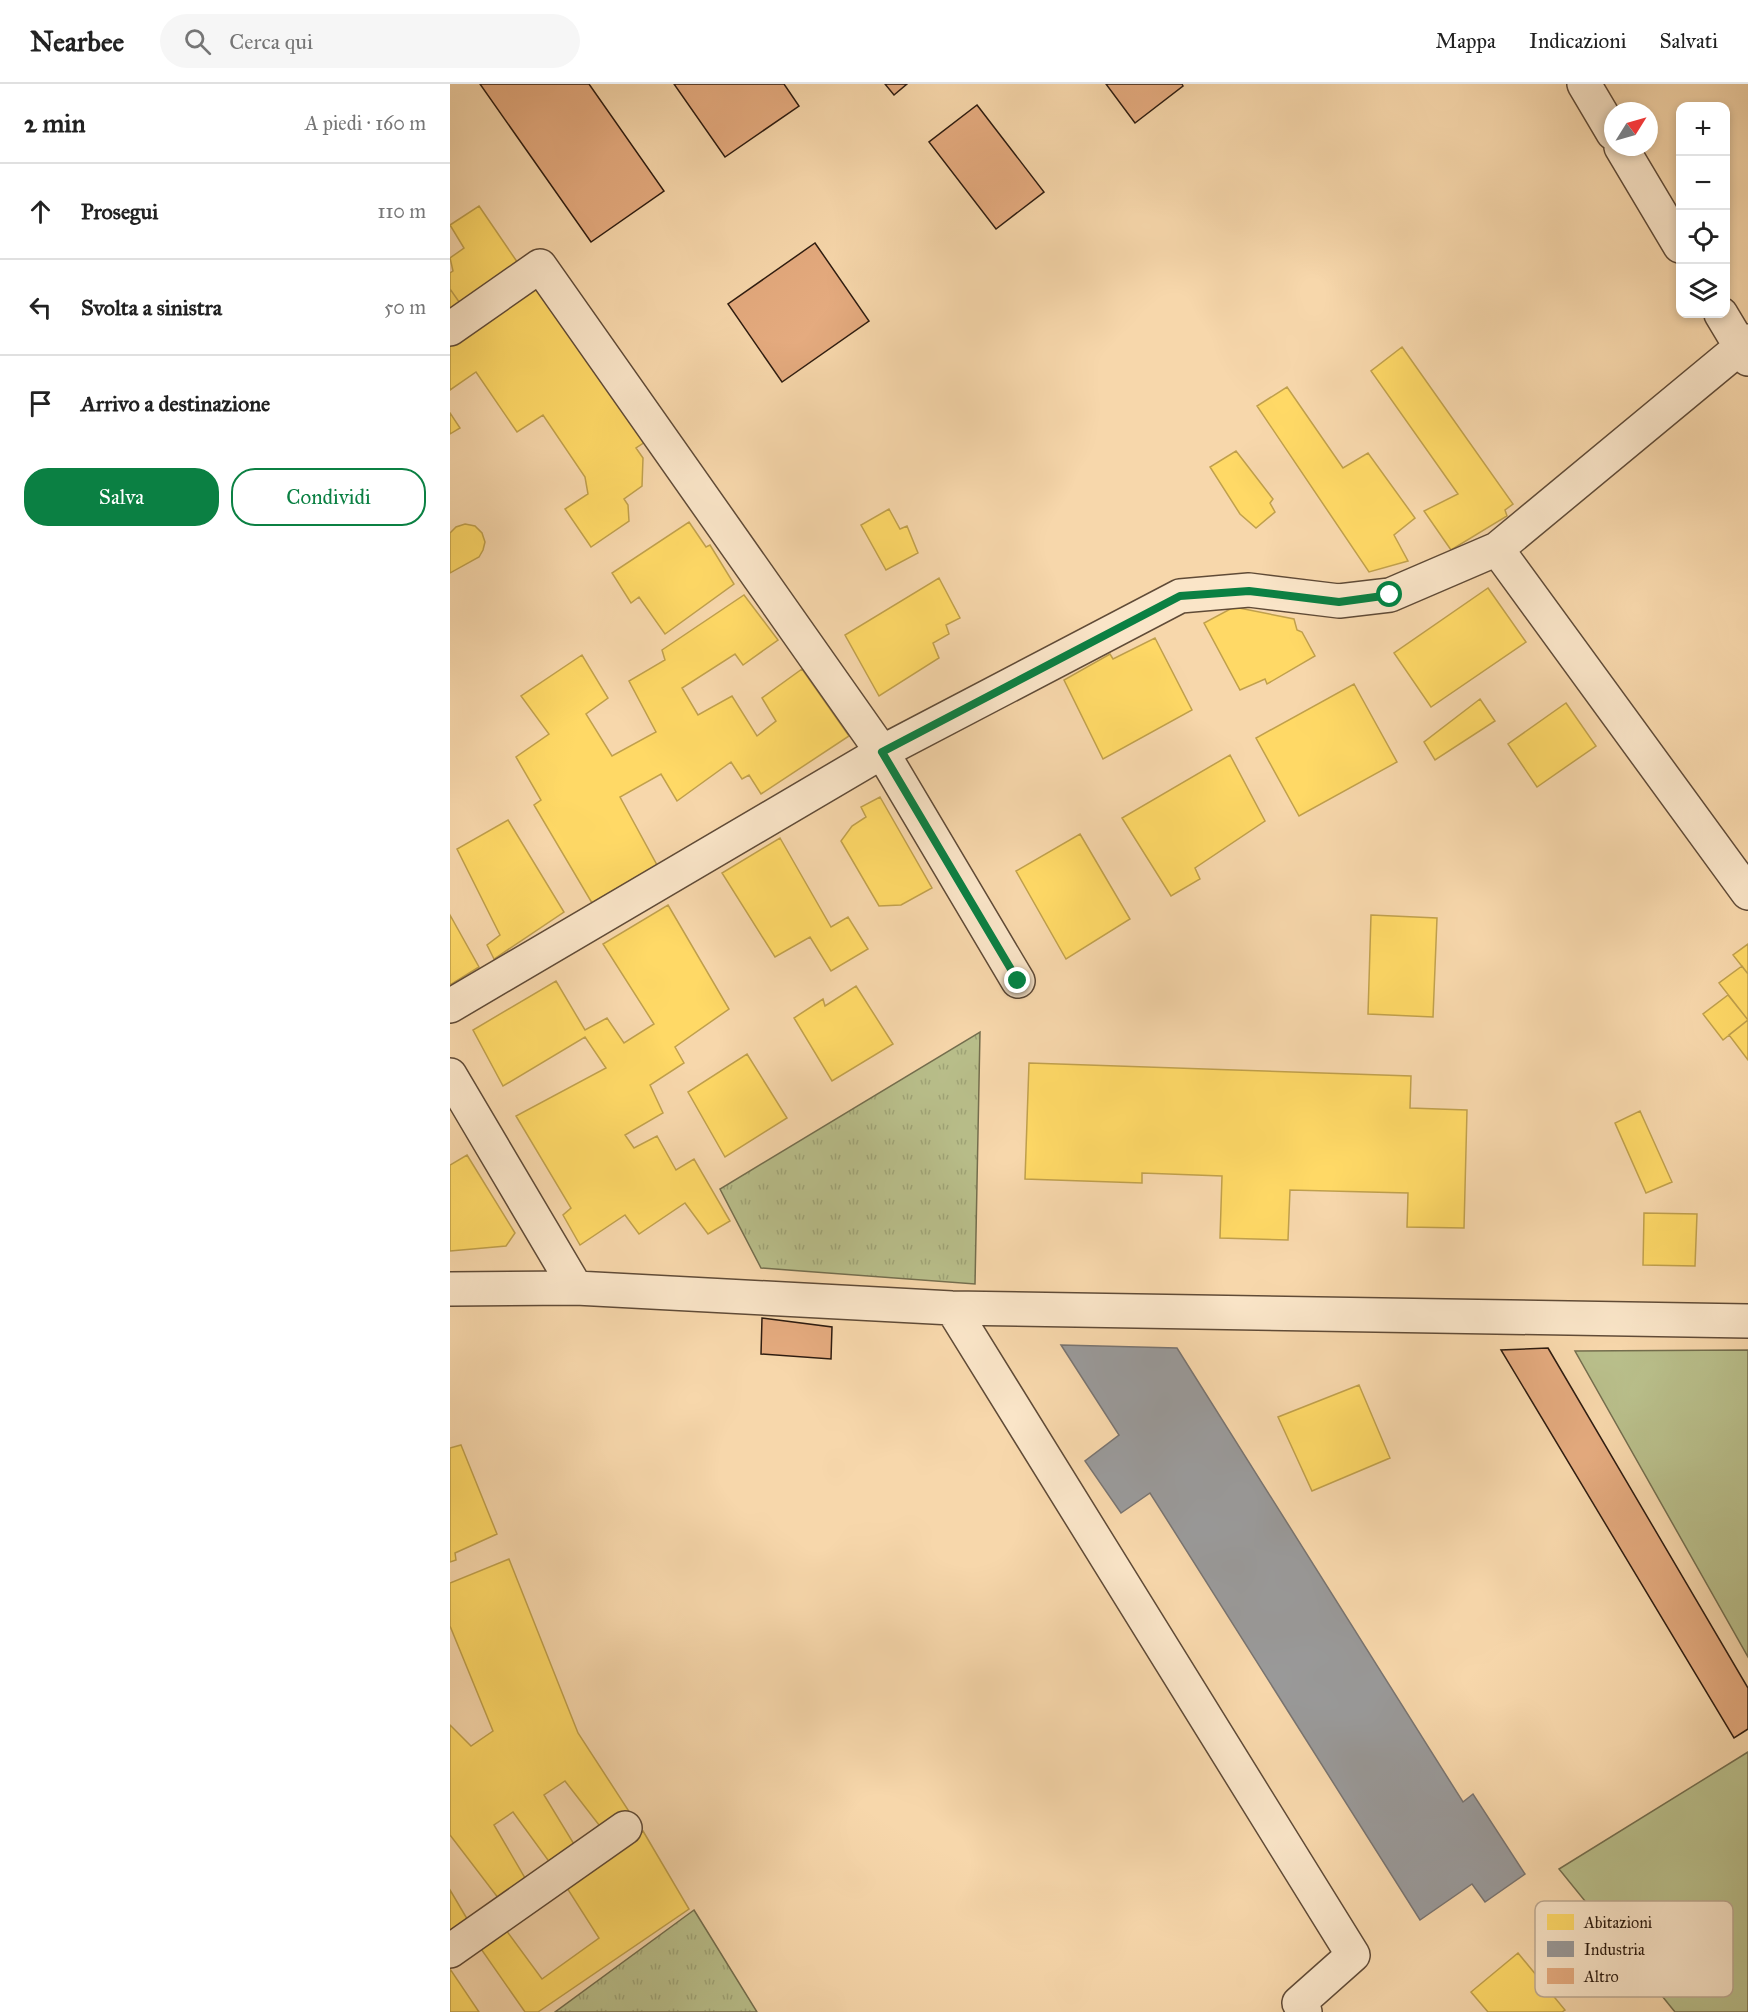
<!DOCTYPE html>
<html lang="it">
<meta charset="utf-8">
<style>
body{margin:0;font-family:"IM FELL Great Primer",serif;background:#f6f6f6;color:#222}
.controls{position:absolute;right:18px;top:18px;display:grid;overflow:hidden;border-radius:12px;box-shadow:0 3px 9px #0003}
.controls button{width:54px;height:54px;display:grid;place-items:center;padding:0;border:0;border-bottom:2px solid #e0e0e0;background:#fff;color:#222;font:30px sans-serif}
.compass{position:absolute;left:1154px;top:18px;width:54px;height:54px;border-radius:50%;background:#fff;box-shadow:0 3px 9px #0003;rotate:53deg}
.stop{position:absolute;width:18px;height:18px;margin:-14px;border:4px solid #0b8043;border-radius:50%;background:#fff}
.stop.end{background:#0b8043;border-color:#fff;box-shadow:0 2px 6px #0008}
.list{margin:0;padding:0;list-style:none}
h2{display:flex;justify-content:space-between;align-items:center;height:78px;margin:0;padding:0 24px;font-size:26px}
h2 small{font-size:20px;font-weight:400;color:#767676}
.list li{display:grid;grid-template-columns:39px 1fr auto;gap:18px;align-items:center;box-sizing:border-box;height:96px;padding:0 24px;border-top:2px solid #e0e0e0}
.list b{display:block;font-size:22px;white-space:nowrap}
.list em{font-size:20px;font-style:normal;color:#767676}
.actions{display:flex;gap:12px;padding:18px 24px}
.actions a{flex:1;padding:14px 0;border:2px solid #0b8043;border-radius:24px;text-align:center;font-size:21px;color:#0b8043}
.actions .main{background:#0b8043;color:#fff}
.icon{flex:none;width:33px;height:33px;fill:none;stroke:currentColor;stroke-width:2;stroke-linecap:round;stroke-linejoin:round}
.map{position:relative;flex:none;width:1298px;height:1928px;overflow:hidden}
header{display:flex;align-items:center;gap:36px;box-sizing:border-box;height:84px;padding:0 30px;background:#fff;border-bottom:2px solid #e0e0e0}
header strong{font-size:28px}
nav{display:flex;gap:33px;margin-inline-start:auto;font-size:21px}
.search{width:420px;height:54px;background:#f6f6f6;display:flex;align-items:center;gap:15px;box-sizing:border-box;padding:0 21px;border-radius:33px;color:#767676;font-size:22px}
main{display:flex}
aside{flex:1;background:#fff}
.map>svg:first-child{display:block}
.grass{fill:url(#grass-tufts);stroke:#746e4e;stroke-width:1.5}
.green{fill:#b9bf8b;stroke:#746e4e;stroke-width:1.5}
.homes{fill:#ffd966;stroke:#c0a04c;stroke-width:1.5}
.industry{fill:#999;stroke:#797470;stroke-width:1.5}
.building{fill:#e5ab7f;stroke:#2e1c10;stroke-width:1.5}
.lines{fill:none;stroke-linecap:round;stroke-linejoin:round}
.minor-casing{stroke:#604b37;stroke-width:36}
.minor{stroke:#fae5c8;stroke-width:33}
.route{stroke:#0b8043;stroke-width:8}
.key{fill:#fae5c8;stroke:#bda991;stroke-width:1.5}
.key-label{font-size:16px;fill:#2e1c10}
</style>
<header>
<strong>Nearbee</strong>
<div class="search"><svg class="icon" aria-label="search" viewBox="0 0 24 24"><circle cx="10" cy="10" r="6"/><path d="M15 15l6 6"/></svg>Cerca qui</div>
<nav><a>Mappa</a><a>Indicazioni</a><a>Salvati</a></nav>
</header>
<main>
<aside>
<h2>2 min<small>A piedi · 160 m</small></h2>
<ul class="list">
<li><svg class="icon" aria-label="ahead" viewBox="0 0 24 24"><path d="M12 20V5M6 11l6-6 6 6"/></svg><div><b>Prosegui</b></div><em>110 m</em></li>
<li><svg class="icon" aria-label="left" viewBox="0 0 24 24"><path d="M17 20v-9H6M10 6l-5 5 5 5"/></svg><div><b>Svolta a sinistra</b></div><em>50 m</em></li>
<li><svg class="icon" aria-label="arrive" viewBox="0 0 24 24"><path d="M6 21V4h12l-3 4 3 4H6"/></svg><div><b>Arrivo a destinazione</b></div></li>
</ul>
<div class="actions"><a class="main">Salva</a><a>Condividi</a></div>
</aside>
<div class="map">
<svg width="1298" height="1928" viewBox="0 0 1298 1928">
<defs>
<pattern id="grass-tufts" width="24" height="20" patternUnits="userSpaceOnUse" patternTransform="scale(1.5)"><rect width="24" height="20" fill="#b9bf8b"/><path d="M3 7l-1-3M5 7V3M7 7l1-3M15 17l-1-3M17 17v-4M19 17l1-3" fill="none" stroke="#9fa477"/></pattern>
</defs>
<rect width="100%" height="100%" fill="#f7d7ab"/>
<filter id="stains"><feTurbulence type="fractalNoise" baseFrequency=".00333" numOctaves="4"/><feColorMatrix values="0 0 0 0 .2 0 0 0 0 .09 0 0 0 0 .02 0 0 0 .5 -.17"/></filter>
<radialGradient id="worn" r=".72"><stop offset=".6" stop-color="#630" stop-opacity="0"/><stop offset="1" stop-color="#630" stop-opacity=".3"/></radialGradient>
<path class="grass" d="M530,948L525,1200L311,1184L270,1105Z
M244,1826L307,1928H105Z"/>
<path class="green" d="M1298,1266V1573L1125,1267Z
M1298,1668V1928H1225L1109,1785Z"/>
<path class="homes" d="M29,122L72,185L14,225L0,205V189L3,187L0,174L14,164L0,141Z
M92,199L195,358L186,364L193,374L192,402L174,415L178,421L179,437L141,463L115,425L138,410L135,393L93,331L67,348L26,288L0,306V262Z
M0,205L14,225L0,235Z
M952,263L1063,420L1055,426L1057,432L1001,466L974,427L1008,410L921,287Z
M837,303L893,384L918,369L965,434L944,451L958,477L919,488L807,322Z
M0,329L10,344L0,350Z
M786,367L823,415L820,419L825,428L806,444L790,430L760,383Z
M439,425L450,445L457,442L468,469L436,486L411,441Z
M239,438L256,463L260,461L284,500L215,550L189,513L181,519L162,489Z
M15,440L25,442L32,449L35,458L33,466L29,473L0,489V449L6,443Z
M489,494L510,534L496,541L499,550L483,559L489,574L429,612L395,551Z
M1038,504L1076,558L981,623L944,569Z
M294,511L328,556L293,581L285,570L232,604L248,631L282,612L307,652L326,637L312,614L352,585L399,652L311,710L299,691L292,695L281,678L227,717L211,690L170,713L207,781L142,819L84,721L91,716L66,673L99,650L71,612L132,571L158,614L136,630L162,672L206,648L179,597L215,576L212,566Z
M784,523L844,535L847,546L852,548L865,572L817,600L815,595L790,606L754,539Z
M705,554L742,626L653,675L614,596L660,570L663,575Z
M904,600L947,678L849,732L806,654Z
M1030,615L1045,637L985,676L974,658Z
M1116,619L1146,662L1087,703L1058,660Z
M780,671L815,737L745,784L750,795L721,812L672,734Z
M430,713L482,804L451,821L429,822L391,757L402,742L416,733L411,723Z
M58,736L114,828L44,875L37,861L50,851L7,765Z
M630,750L680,835L616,875L566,787Z
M330,754L381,843L398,833L418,865L381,887L360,853L325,873L272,789Z
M218,821L279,925L225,963L234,979L200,1001L213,1029L175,1051L184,1064L207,1052L226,1086L244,1075L280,1137L258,1150L235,1119L189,1150L175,1131L130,1161L113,1131L121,1124L66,1032L156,984L135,953L53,1002L23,946L106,897L135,946L157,934L174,959L204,940L153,860Z
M0,831L29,883L0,901Z
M921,831L987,834L983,933L918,930Z
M1298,860V890L1283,871Z
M1292,882L1298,890V936L1269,899Z
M406,902L443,960L382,997L344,934L373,915L375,922Z
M1278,911L1298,936L1273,956L1253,930Z
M1298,936V976L1279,951Z
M297,970L337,1034L275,1073L238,1008Z
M579,979L961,992L960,1024L1017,1026L1014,1144L957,1143L958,1109L840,1106L838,1156L770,1154L772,1092L692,1089V1099L575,1095Z
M1190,1027L1222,1098L1196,1109L1165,1039Z
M17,1071L65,1149L56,1162L0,1167V1081Z
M1194,1129L1247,1130L1245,1182L1193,1181Z
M909,1301L940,1374L862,1407L828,1333Z
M11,1361L47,1450L5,1469L6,1476L0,1478V1364Z
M59,1475L128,1649L182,1732L156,1750L115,1697L94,1711L127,1765L103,1783L63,1728L44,1741L78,1799L52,1819L0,1751V1641L21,1662L43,1647L0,1542V1499Z
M193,1747L239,1825L88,1928H75L29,1862L56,1846L92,1895L149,1854L117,1804Z
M0,1806L19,1838L0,1851Z
M1068,1869L1115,1926L1112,1928H1038L1021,1908Z
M0,1885L29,1928H0Z"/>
<path class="industry" d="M611,1261L727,1264L1013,1718L1023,1710L1075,1790L1035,1818L1022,1800L970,1836L700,1409L671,1429L635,1377L669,1351Z"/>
<path class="building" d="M30,0H139L214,107L141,158Z
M224,0H334L349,22L275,73Z
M435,0H457L444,11Z
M656,0H732L733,2L685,39Z
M527,21L594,108L546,145L479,58Z
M365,159L419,237L332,298L278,220Z
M312,1234L382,1243L381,1275L311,1270Z
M1098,1264L1298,1604V1645L1284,1654L1051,1266Z"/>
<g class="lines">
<g class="minor-casing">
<path id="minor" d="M1134,0L1163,49
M1171,63L1230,162
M1271,230L1298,275
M0,245L90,182L432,668L568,897
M1047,465L1298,809
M0,922L432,668L730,512L799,506L889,517L940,511L1047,465L1298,257
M0,991L126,1204
M0,1205L126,1204L502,1224L1298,1237
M502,1224L903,1871L849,1919L855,1928
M0,1867L175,1744"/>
</g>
<use href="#minor" class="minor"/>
</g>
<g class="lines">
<path class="route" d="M568,897L432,668L730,512L799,507L889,518L940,511"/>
</g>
<rect x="1085" y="1817" width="198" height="96" rx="9" class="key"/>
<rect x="1097" y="1830" width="27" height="16" fill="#ffd966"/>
<rect x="1097" y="1857" width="27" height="16" fill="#999"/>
<rect x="1097" y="1884" width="27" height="16" fill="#e5ab7f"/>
<g class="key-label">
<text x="1134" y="1844">Abitazioni</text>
<text x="1134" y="1871">Industria</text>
<text x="1134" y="1898">Altro</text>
</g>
<rect width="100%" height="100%" filter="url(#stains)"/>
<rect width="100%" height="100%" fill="url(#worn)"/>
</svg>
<div class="controls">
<button>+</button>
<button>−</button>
<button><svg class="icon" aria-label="locate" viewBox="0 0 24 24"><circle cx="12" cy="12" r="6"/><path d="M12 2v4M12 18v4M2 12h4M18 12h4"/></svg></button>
<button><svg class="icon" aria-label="layers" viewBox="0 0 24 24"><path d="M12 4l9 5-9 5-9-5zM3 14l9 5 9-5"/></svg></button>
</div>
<svg class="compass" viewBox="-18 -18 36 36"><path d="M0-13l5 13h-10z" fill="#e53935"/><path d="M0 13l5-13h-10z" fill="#767676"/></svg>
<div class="stop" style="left:940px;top:511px"></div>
<div class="stop end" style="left:568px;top:897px"></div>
</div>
</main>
